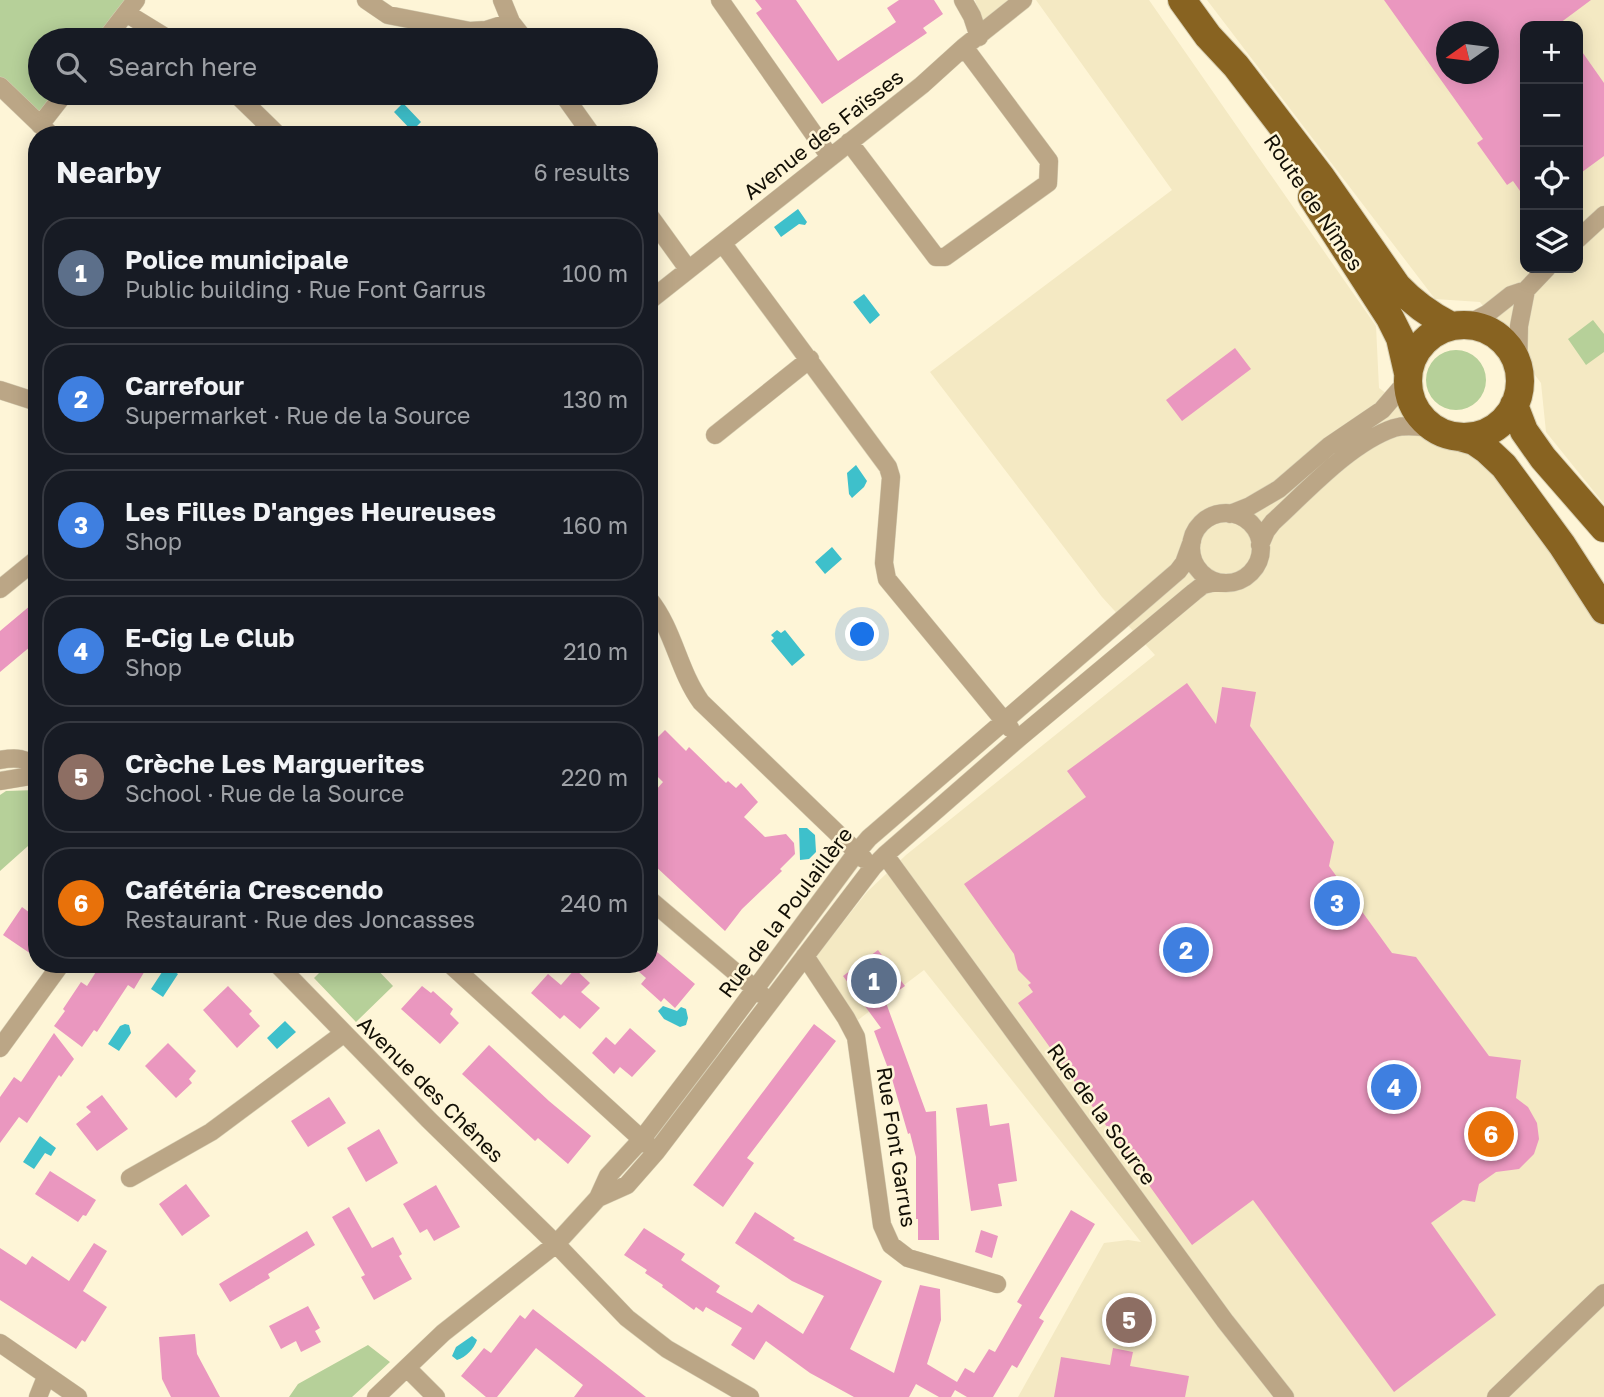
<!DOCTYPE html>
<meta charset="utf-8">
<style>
body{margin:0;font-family:"Golos Text",sans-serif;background:#242831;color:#f1f3f6}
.controls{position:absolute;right:21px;top:21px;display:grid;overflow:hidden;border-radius:14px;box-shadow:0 4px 18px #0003}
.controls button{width:63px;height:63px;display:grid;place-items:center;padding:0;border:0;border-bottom:2px solid #363941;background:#171b24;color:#f1f3f6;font:35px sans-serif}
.compass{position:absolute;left:1436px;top:21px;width:63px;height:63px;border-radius:50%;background:#171b24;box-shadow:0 4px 18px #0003;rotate:256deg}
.you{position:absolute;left:863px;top:635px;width:24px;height:24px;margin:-18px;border:5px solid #fff;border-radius:50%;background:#1a73e8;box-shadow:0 0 0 10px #1a73e833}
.badge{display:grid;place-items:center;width:46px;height:46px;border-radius:50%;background:#96b7be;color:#fff;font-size:23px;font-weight:700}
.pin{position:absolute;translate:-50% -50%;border:4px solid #fff;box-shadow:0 2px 7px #0006}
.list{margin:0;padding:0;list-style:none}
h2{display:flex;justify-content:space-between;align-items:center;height:91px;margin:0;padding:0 28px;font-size:30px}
h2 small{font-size:23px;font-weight:400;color:#9ea1a6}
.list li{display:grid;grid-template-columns:46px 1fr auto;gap:21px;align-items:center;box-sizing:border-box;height:112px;margin:0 14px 14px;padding:0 14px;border:2px solid #363941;border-radius:28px}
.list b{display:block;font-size:26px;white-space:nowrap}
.list p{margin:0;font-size:23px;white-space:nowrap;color:#9ea1a6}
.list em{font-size:23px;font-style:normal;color:#9ea1a6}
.icon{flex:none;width:38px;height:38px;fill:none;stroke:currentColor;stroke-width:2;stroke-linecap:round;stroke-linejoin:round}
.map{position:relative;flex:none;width:1604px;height:1397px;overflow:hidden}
.search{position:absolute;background:#171b24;box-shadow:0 4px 18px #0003;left:28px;top:28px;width:630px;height:77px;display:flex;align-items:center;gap:18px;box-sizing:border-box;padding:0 24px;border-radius:38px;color:#9ea1a6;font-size:26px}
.panel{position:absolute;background:#171b24;box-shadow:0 4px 18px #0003;left:28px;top:126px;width:630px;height:847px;border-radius:28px}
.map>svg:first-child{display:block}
.built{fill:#f4e9c3;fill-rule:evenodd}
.green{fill:#b6d099}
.water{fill:#3ec0cb}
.building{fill:#ea97bf;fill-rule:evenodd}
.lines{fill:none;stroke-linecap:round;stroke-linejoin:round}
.minor-casing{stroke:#d8d0b5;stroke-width:19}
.primary-casing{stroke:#d8d0b5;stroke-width:30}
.minor{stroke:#bba686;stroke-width:18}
.primary{stroke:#886321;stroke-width:28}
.labels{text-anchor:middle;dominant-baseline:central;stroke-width:5;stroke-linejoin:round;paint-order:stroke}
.street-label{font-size:21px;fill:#120f05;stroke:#fef5d7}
</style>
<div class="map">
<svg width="1604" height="1397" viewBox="0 0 1604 1397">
<rect width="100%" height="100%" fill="#fef5d7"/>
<path class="built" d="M975,0H1009L982,23Z
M1036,0H1149L1376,326L1379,388L1487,466L1604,622V1397H1018L1104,1243L1128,1240L1141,1242L924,970L858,1020L813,960L867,892L906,855L1155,655L1102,597L930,372L1172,190Z
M1207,0H1604V504L1546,432L1541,383L1480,302L1435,299ZM1525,26H1578V268H1525ZM1446,32H1488V74H1446Z"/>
<path class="green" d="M0,0H136L105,40H40V93H65L40,125L0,86Z
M1593,320L1604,334V352L1586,365L1568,339Z
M1426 380a30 30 0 1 1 60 0a30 30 0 1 1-60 0Z
M37,790V838L0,871V795L6,791Z
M328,964H372L393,986L356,1022L314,978Z
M368,1345L390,1362L352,1397H289L298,1384Z"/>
<path class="water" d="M403,103L421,122L412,131L394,112Z
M798,209L807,222L805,225L799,224L781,237L774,227Z
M864,294L880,315L870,324L853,302Z
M856,465L867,481L864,487L852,498L849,494L847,473Z
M832,547L842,559L825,574L815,562Z
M777,630L781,633L785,630L805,655L792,666L771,641L774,638L771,635Z
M799,828H807L815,835L816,852L809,859L800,860Z
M166,966L178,974L163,997L151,989Z
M663,1006L677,1011L681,1007L686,1009L688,1018L686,1025L680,1027L664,1019L658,1011Z
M285,1021L296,1032L277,1049L267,1038Z
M125,1024L129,1025L131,1033L119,1051L108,1044L120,1026Z
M40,1136L56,1148L51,1156L45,1153L34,1169L23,1162Z
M472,1336L477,1340C474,1349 466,1357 457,1360L452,1356L456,1347Z"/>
<path class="building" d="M755,0H796L838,61L896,22L887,8L899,0H934L943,14L923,28L927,33L822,104L756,13L762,9Z
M1384,0H1591L1556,26H1525V198L1513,181L1507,185L1477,143L1483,139ZM1446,32H1488V74H1446Z
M1578,46L1604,83V156L1578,175Z
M1235,348L1251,369L1182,421L1166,400Z
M37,600V641L0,672V631Z
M1187,683L1216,724L1222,687L1256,692L1250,726L1334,842L1329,866L1392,953L1416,957L1489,1056L1521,1060L1516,1098L1528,1107L1537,1123L1539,1139L1534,1154L1519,1169L1496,1172L1479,1184L1475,1202L1463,1200L1431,1223L1496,1315L1394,1392L1253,1200L1192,1245L1018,1003L1033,992L1028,985L1031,983L1018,970L1014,954L964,884L1086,797L1067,771Z
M665,730L686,751L689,747L726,783L728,781L736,788L741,783L758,802L744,817L765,837L786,834L794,843L795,854L780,869L782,871L742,909L725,931L653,864L657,860L649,853V798L663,782L649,768V746Z
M22,907L37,918V958L3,935Z
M878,950L905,986L885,1000L926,1112L936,1111L939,1240H918V1219H916V1157L910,1133L908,1134L892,1079L874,1031L881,1028L843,976Z
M656,951L695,984L675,1008L664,998L661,1002L641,984L646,978L638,971L644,964H649V958Z
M101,964H149L134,989L128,985L97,1032L94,1030L82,1047L54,1026L65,1011L63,1009L81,982L87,986Z
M575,969L590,983L581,992L600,1008L580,1029L564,1015L560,1019L531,993L548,974L561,985Z
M228,986L252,1011L249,1014L260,1026L237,1048L203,1010Z
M422,986L431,993L433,991L453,1009L450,1014L459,1023L440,1044L401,1009Z
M814,1024L836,1041L747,1158L754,1163L723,1207L693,1185Z
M630,1028L656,1051L632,1077L620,1067L614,1074L592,1053L606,1037L615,1045Z
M54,1033L74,1059L61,1077L59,1075L27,1123L19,1117L0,1143V1097L14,1077L21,1082Z
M168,1043L196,1071L189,1079L192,1083L176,1098L145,1066Z
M489,1045L549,1101L591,1136L568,1164L538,1138L535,1141L462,1074Z
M102,1095L128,1129L97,1151L76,1124L91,1112L86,1107Z
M329,1097L346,1123L308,1147L291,1121Z
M987,1104L990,1126L1009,1123L1017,1181L998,1184L1002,1206L971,1211L956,1108Z
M379,1129L398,1163L366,1182L347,1148Z
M50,1171L96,1200L86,1216L83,1215L78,1222L35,1194Z
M186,1184L210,1216L182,1236L159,1204Z
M436,1185L460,1227L434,1241L427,1229L420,1233L403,1204Z
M349,1207L372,1248L393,1237L402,1254L399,1256L412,1279L374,1300L361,1277L365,1275L332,1217Z
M1071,1210L1095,1224L1039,1318L1044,1321L1017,1368L1012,1365L993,1397H967L955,1390L951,1397H939L916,1384L909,1397H854L810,1373L766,1341L754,1360L731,1345L742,1328L706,1307L703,1312L696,1307L694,1310L662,1287L663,1285L645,1273L647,1270L624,1255L644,1228L685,1254L681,1260L720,1286L716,1292L752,1313L758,1304L803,1334L824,1296L792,1281L735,1243L755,1212L795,1238L793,1240L882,1281L850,1349L894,1373L920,1285L940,1289L941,1320L927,1364L957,1382L965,1368L974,1373L989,1349L995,1352L1022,1305L1017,1302Z
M981,1230L998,1236L992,1258L975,1252Z
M307,1231L315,1245L268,1274L270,1278L230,1302L219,1284Z
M94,1243L107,1251L83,1291L107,1307L85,1342L82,1340L76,1349L0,1300V1248L26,1265L32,1256L69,1281Z
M308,1306L320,1328L315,1331L321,1342L301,1352L296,1341L281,1349L269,1326Z
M533,1309L595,1357L646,1397H574L583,1385L536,1348L497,1397H486L461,1376L484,1348L491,1353L520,1315L525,1319Z
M195,1334L197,1354L220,1397H171L162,1379L159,1337Z
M1113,1348L1133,1352L1130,1366L1189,1376L1185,1397H1054L1061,1357L1110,1365Z"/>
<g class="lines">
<g class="minor-casing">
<path id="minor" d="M366,0L388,15L470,31L486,30L511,22
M502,0L511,22L525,40
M720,0L830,157
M963,0L972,16L979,37
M126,13L170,40
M105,40L136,0
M0,86L51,135
M235,93L278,135
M562,93L592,135
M40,125L65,93
M849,142L936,257H945L1048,183L1049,161L964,47
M649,215L688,269
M1578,239L1604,215
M723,244L888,467L891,477L884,563L887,579L1010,728
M1526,290L1547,268
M649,301L922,85L964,47L1023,0
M1466,325L1487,314L1511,295L1526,290L1519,326L1518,369
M0,390L37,402
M715,435L810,359
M1191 548a35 35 0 1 1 70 0a35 35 0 1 1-70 0Z
M1230,514L1250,506L1279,489L1329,446L1382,410L1408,380
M1260,545L1266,531L1273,522C1307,491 1350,443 1394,428C1407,424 1419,427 1432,428
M0,589L37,559
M649,599C674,630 678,670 701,702L864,859
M0,760C15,757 27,757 37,770
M0,781L30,776L37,772
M885,855L1225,1321L1285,1397
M649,899L761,994
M805,956L846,1018L856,1037L882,1225L891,1245L908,1258L997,1284
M277,964L429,1120L556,1244L627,1318L667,1349L750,1397
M450,964L648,1145
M0,1048L61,964
M130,1178L211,1132L343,1034
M598,1198L627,1185L656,1152L873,867L885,855L1019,738L1194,592L1203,585L1216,582
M0,1343L78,1397
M407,1368L436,1397
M38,1397L46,1377
M376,1397L443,1333L556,1244L598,1198L608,1176L642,1139L709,1051L857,852L869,838L1178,571L1184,563L1192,541
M1496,1397L1604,1293"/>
</g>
<g class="primary-casing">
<path id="primary" d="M1182,0L1208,36L1236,66L1321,177L1397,286C1413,303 1430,315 1451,326
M1312,197L1390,318L1400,338L1408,373
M1408 381a56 56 0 1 1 112 0a56 56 0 1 1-112 0Z
M1514,405L1524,431L1543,458L1604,528
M1460,437L1474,441L1487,450L1504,466L1562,545L1604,610"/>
</g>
<use href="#minor" class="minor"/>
<use href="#primary" class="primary"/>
</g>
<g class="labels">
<g class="street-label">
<text transform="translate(823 134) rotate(-38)">Avenue des Faïsses</text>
<text transform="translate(1314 202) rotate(56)">Route de Nîmes</text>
<text transform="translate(785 912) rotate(-53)">Rue de la Poulaillère</text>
<text transform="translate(431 1089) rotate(45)">Avenue des Chênes</text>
<text transform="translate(1102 1114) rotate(54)">Rue de la Source</text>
<text transform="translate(897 1147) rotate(81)">Rue Font Garrus</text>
</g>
</g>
</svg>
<div class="controls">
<button>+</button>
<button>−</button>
<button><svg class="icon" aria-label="locate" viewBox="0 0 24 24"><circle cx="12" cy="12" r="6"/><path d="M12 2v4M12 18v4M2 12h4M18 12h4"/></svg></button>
<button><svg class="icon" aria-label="layers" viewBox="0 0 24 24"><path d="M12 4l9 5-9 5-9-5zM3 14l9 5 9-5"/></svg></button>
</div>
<svg class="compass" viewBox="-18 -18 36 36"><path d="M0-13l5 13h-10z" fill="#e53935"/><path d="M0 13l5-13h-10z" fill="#9ea1a6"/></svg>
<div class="you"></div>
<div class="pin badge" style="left:874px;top:981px;background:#5c6f8a">1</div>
<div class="pin badge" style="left:1186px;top:950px;background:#3f7fe0">2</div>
<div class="pin badge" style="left:1337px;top:903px;background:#3f7fe0">3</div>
<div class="pin badge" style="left:1394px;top:1087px;background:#3f7fe0">4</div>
<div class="pin badge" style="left:1129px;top:1320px;background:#8d6e63">5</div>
<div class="pin badge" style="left:1491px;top:1134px;background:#e8710a">6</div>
<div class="search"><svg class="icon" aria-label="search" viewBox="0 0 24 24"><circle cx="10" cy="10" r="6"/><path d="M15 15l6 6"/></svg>Search here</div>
<section class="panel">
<h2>Nearby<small>6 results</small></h2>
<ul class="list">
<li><span class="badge" style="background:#5c6f8a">1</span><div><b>Police municipale</b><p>Public building · Rue Font Garrus</p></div><em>100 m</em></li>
<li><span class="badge" style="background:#3f7fe0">2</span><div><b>Carrefour</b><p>Supermarket · Rue de la Source</p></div><em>130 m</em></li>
<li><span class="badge" style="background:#3f7fe0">3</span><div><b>Les Filles D'anges Heureuses</b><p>Shop</p></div><em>160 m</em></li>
<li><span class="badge" style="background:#3f7fe0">4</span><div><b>E-Cig Le Club</b><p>Shop</p></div><em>210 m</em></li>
<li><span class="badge" style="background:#8d6e63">5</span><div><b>Crèche Les Marguerites</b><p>School · Rue de la Source</p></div><em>220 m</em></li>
<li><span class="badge" style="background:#e8710a">6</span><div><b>Cafétéria Crescendo</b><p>Restaurant · Rue des Joncasses</p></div><em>240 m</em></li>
</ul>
</section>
</div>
